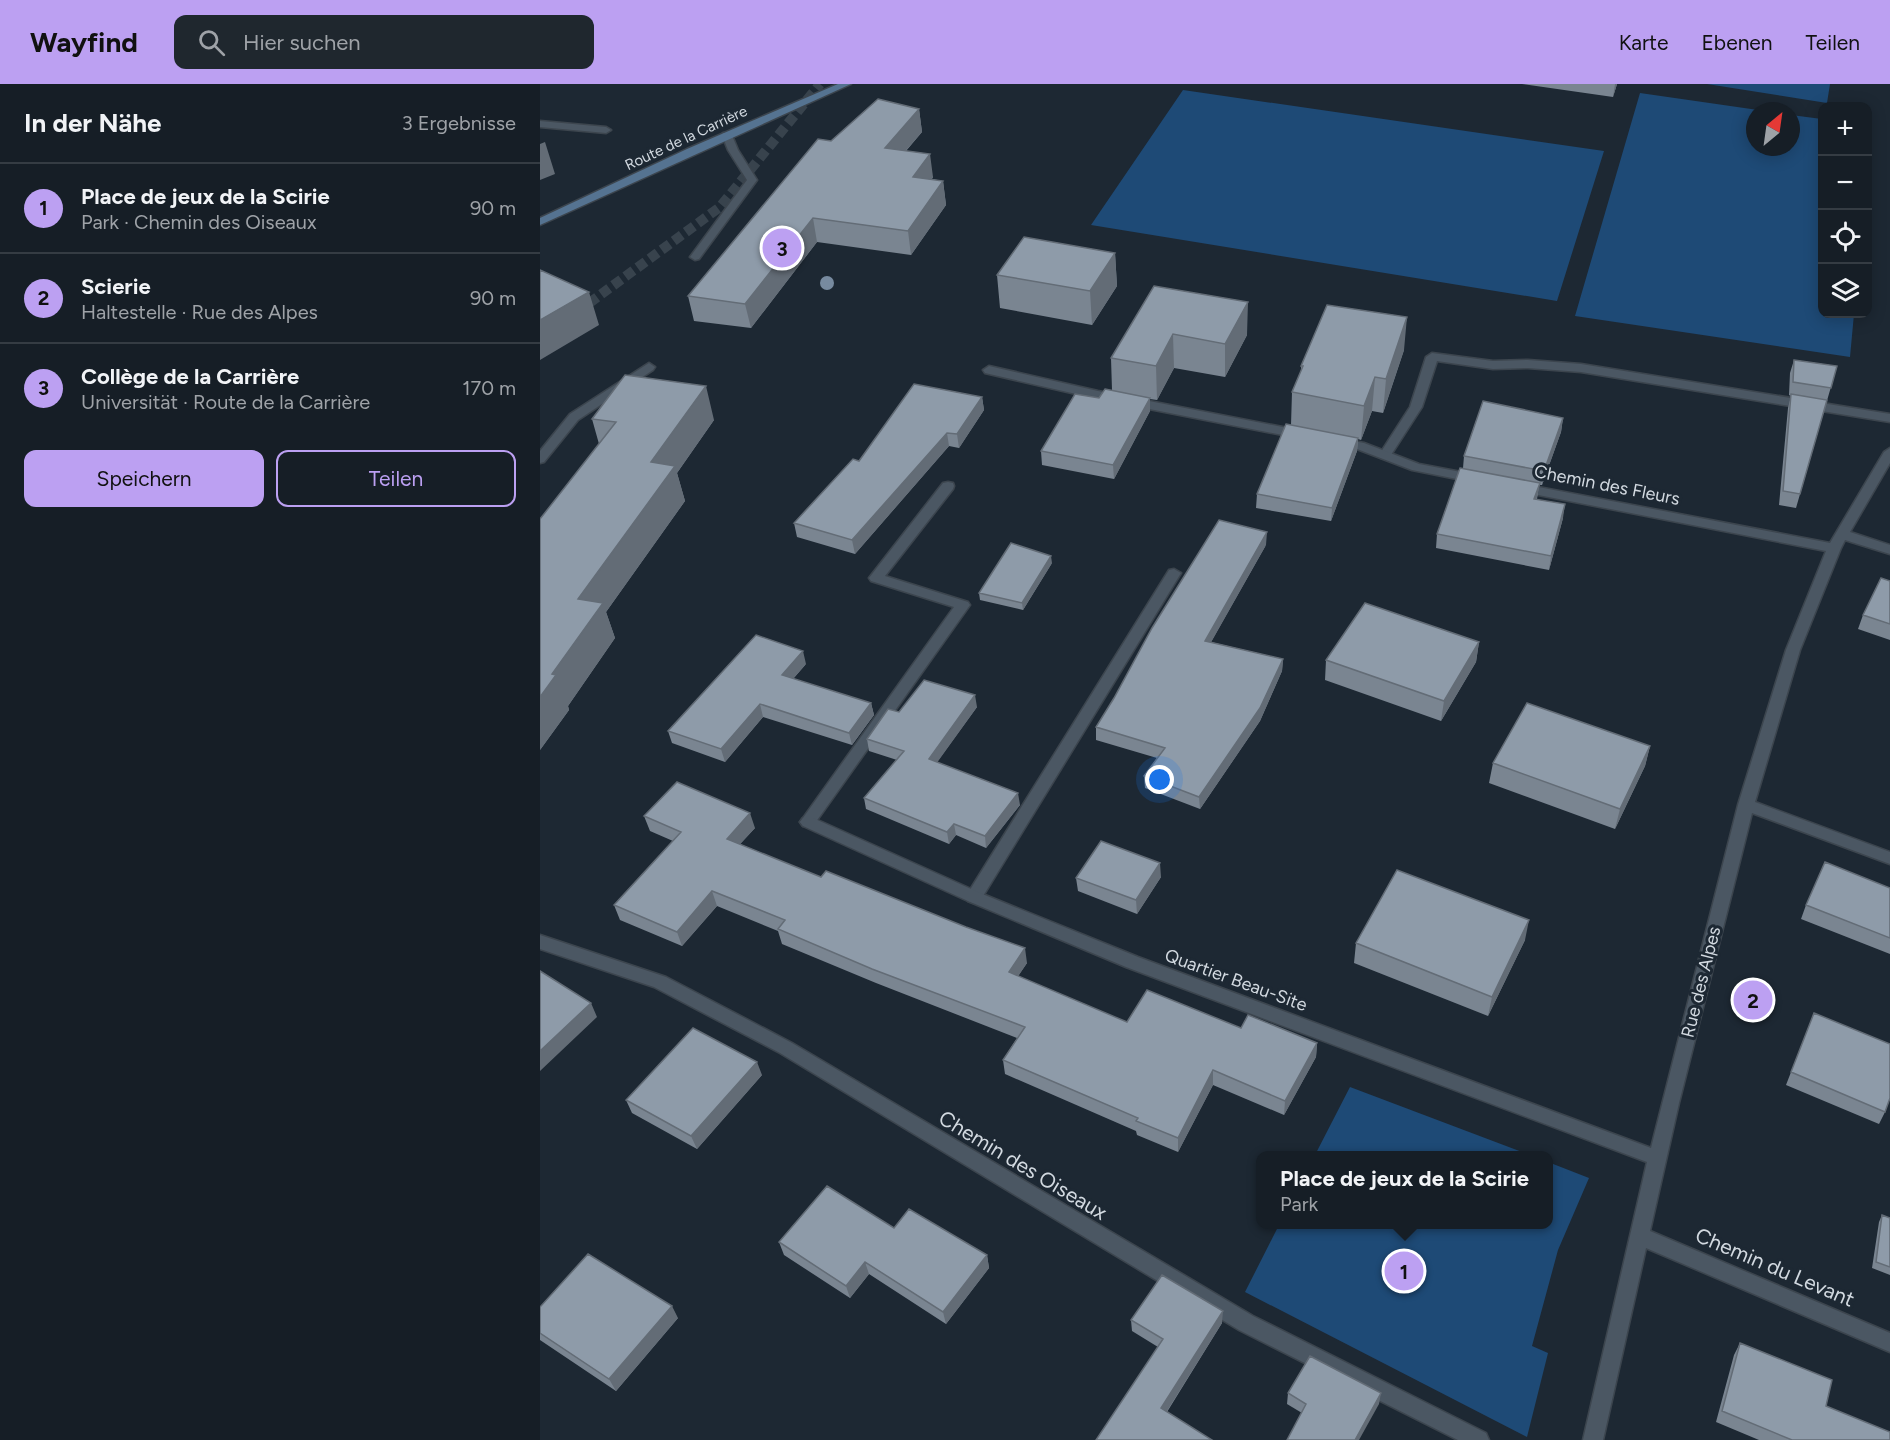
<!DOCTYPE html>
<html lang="de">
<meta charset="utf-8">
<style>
body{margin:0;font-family:Figtree,sans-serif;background:#1f272e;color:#f1f3f6}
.controls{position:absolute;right:18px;top:18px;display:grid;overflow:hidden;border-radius:12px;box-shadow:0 3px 15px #0003}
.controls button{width:54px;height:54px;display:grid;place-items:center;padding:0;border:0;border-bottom:2px solid #353c43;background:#161e26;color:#f1f3f6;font:30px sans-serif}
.compass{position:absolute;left:1206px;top:18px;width:54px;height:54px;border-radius:50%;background:#161e26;box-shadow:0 3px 15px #0003;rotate:29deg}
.you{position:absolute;left:620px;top:696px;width:21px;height:21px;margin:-15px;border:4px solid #fff;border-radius:50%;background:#1a73e8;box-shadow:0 0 0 9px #1a73e833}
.badge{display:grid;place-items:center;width:39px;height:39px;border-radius:50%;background:#bca0f2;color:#111;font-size:20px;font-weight:700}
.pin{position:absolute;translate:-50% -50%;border:3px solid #fff;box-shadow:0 2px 6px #0006}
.popup{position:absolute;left:716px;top:1067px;width:297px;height:78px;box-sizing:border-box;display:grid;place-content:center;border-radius:12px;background:#161e26;filter:drop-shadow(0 2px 4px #0005);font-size:20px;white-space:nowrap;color:#9ea2a7}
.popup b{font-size:22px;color:#f1f3f6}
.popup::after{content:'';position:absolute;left:50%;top:100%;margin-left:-12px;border:12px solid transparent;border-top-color:#161e26}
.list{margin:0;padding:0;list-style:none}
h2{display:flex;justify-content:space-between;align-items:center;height:78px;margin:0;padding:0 24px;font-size:26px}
h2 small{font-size:20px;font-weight:400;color:#9ea2a7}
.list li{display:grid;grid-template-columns:39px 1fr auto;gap:18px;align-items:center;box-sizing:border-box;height:90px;padding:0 24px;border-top:2px solid #353c43}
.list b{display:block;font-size:22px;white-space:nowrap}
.list p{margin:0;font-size:20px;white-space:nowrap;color:#9ea2a7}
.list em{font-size:20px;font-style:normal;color:#9ea2a7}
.actions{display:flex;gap:12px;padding:18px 24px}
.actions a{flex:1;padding:14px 0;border:2px solid #bca0f2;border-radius:12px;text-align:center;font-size:21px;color:#bca0f2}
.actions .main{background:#bca0f2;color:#111}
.icon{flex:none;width:33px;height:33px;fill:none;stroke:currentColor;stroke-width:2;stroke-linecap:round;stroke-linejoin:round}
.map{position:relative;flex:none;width:1350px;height:1356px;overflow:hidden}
header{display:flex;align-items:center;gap:36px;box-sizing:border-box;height:84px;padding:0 30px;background:#bca0f2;color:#111}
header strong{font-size:28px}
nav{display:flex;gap:33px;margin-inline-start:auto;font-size:21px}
.search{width:420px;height:54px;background:#1f272e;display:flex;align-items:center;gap:15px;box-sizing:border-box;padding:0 21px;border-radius:12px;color:#9ea2a7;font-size:22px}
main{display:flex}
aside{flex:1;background:#161e26}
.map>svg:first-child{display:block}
.green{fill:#1e4a76}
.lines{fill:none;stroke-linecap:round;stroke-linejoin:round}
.secondary-tunnel{stroke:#38434d;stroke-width:10;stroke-dasharray:10 5;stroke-linecap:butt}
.lane-casing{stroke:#3c454e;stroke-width:3}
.street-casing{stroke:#3c454e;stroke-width:3}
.secondary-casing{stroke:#3c454e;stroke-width:3}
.lane{fill:#4b5763;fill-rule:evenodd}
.street{fill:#4b5763;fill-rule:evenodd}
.secondary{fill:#557391;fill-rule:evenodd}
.tree{fill:#778a9f}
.wall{fill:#7a8591}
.shaded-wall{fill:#636c76}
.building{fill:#8e9ba9;stroke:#636c76;stroke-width:1.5}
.labels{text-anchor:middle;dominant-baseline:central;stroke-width:6;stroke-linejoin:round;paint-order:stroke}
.far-street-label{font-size:15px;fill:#d2d9e0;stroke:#1d2833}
.street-label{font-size:18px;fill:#d2d9e0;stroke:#1d2833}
.near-street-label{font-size:21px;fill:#d2d9e0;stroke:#1d2833}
</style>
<header>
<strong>Wayfind</strong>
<div class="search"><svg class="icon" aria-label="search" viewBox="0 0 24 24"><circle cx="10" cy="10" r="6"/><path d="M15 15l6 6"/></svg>Hier suchen</div>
<nav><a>Karte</a><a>Ebenen</a><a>Teilen</a></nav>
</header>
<main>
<aside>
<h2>In der Nähe<small>3 Ergebnisse</small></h2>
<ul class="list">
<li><span class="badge">1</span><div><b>Place de jeux de la Scirie</b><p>Park · Chemin des Oiseaux</p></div><em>90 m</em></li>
<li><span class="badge">2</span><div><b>Scierie</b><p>Haltestelle · Rue des Alpes</p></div><em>90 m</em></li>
<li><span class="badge">3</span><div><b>Collège de la Carrière</b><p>Universität · Route de la Carrière</p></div><em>170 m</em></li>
</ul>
<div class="actions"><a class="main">Speichern</a><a>Teilen</a></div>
</aside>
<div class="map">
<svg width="1350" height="1356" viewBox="0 0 1350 1356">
<rect width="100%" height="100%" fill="#1d2833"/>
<path class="green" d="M1167,0H1290L1287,19Z
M643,6L1064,67L1017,217L551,141Z
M1100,9L1225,27H1215V63H1251V31L1282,35V230H1314L1310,273L1035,232Z
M810,1003L990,1071H775Z
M1008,1078L1049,1094L1018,1166L992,1262L1008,1269L987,1353L705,1208L739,1141L1008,1140Z"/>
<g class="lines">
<path class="secondary-tunnel" d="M37,228L180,123L280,0"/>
<g class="lane-casing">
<path id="lane" d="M0,37L66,43L71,46L66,49L0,43Z
M183,49H191L198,66L217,96L159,175L155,176L150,173L207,96L188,66L182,51Z
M892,269L953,277L988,276L1041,280L1350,330V338L1041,288L988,284L953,285L897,277L882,323L849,374H841L839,371L870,323L886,273Z
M408,398L413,399L414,402L413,405L345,492L428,518L430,521L273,742H263L260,738L263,734L414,523L331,497L329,494L403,399Z
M634,485L641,489L440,817L434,819L428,817L426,813L428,809L629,486Z"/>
</g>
<g class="street-casing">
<path id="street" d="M109,279L115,283L113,286L38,336L4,378L0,379V367L30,330Z
M449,282L558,307L763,347L769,351L763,355L558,315L445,289L443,286Z
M798,354L824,359L879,380L937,391L943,395L937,399L872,386L817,365L794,361L792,358Z
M1350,364V379L1310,448L1350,461V470L1305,456L1301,464L1260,566L1215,718L1350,768V780L1212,729L1139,1019L1110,1147L1350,1249V1268L1106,1164L1063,1356H1043L1107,1078L586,883L428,817L263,742L260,738L263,734H273L440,809L598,873L1111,1064L1198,721L1246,566L1286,467L978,407L972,403L978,399L1290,459L1344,368Z
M0,851L126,893L252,959L713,1232L946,1349L949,1356H918L699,1246L240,969L114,903L0,865Z"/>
</g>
<g class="secondary-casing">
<path id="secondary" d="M298,0H311L0,141V134L147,65Z"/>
</g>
<use href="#lane" class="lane"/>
<use href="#street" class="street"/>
<use href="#secondary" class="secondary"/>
</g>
<circle class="tree" cx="287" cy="199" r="7"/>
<path class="wall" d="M982,0H1077L1073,13Z
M379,25L382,48L366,67L393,93L392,95L403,97L406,121L371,171L277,158L211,244L154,237L148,212L291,57Z
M575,169L577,202L552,241L460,224L457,191Z
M614,202L707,251L685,293L634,284L617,316L610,315V327L574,395L502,381L501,367L559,314L572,306L571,274Z
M864,266L843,329L832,327L821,356L818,355L817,367L791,437L716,424L717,410L751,341L752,308L761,287V282Z
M1254,276L1297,282L1256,424L1239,421L1248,324L1251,312L1249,311L1250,289Z
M442,313L444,326L419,364L409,362L315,470L257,453L254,439L319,377Z
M1023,334L1021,348L1002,401H999L997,415L1023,434L1009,486L896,464L897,450L923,384L924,372Z
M52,335L174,336L137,389L145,417L66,528L75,554L28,622L29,626L0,666L59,360Z
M726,461L671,558L743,575L742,587L720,637L660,725L605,704L604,692L617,674L556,656V643Z
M512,479L483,526L440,516L439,509Z
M1350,497V556L1318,545L1323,531Z
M939,558L936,578L901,637L785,596L786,576Z
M266,580L253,595L331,619L334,631L312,661L223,633L185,678L132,659L128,647Z
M437,623L397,678L480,721L446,764L416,751L409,760L326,725L324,714L357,676L329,667L327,655L359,628Z
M1110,662L1105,682L1075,745L949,699L953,679Z
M104,732L215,744L200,760L487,879L478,892L587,938L701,944L777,959L776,973L744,1031L673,1001L638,1068L597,1051L596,1047L465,990L463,976L477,954L336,899L242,860L238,847L177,822L142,862L80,836L74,821L133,757L110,747Z
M621,793L597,830L538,807L536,794Z
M1350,804V870L1261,835L1266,821Z
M985,856L948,932L814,879L816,859Z
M1274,929L1345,1028L1339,1040L1246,1001Z
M222,991L157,1065L92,1029L86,1016Z
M1342,1131L1350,1134V1191L1332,1184L1339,1138Z
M354,1144L447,1171L449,1184L406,1240L329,1190L310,1214L244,1171L239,1158Z
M0,1223L138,1234L76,1307L0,1256Z
M591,1236L682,1239L627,1328L556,1356L618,1263L592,1247Z
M1200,1259L1286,1322L1350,1356H1219L1176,1338L1194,1271Z
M748,1309L839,1320L762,1329L747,1320Z"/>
<path class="shaded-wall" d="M1075,0H1077L1073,13Z
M379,25L382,48L348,87L345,64Z
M5,58L15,90L0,96V60Z
M390,70L393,93L376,117L373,93Z
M403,97L406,121L371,171L368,147Z
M273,134L277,158L211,244L205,220Z
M575,169L577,202L552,241L550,207Z
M49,208L59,241L0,276V236Z
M708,218L707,251L685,293V260Z
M867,233L864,266L843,329L846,295Z
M633,250L634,284L617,316L616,282Z
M835,293L832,327L821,356L824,322Z
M166,302L174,336L137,389L145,417L66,528L75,554L28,622L29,626L0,666V613L12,590L38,515L111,378Z
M442,313L444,326L419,364L417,350Z
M610,314V327L574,395L573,381Z
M1023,334L1021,348L1002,401L1004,387Z
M407,349L409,362L315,470L312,456Z
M818,354L817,367L791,437L792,424Z
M1000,399L997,413L992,429L994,415Z
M1025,420L1023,434L1009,486L1011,472Z
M727,448L726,461L665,569V557Z
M511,472L512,479L483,526L482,519Z
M939,558L936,578L901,637L904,617Z
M263,567L266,580L245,604L242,591Z
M743,575L742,587L720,637L660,725L659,713Z
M435,611L437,623L391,687L389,675Z
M331,619L334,631L312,661L309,649Z
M220,620L223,633L185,678L181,665Z
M1110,662L1105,682L1075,745L1080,725Z
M478,709L480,721L446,764L445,752Z
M210,729L215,744L192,769L187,755Z
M414,740L416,751L409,760L407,748Z
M620,779L621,793L597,830L596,816Z
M172,807L177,822L142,862L137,848Z
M989,836L985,856L948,932L952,913Z
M485,864L487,879L471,903L469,888Z
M51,919L57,933L0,987V967Z
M777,959L776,973L744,1031L745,1017Z
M217,978L222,991L157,1065L151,1052Z
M673,986V1001L638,1068V1054Z
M447,1171L449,1184L406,1240L403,1228Z
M325,1178L329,1190L310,1214L306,1202Z
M132,1222L138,1234L76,1307L69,1295Z
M683,1227L682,1239L622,1335L621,1324Z
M841,1309L839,1320L819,1356H815Z"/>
<path class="building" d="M338,15L379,25L345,64L390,70L373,93L403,97L368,147L273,134L205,220L148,212L278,55L291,57Z
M484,153L575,169L550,207L457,191Z
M0,186L49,208L0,236Z
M614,202L708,218L685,260L633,250L616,282L571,274Z
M787,221L867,233L846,295L835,293L824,322L752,308L763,282H761Z
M1254,276L1297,282L1291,304L1253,298Z
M85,291L166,302L111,378L135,382L38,515L63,519L12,590L16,591L0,613V435L76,338L52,335Z
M374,300L442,313L417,350L407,349L312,456L254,439L313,375L319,377Z
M565,305L610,314L573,381L501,367L535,310L559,314Z
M1251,310L1287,316L1260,410L1243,407Z
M943,317L1023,334L1004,387L924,372Z
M746,340L818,354L792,424L717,410Z
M920,384L1000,399L994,415L1025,420L1011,472L897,450Z
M679,436L727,448L665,557L743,575L720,624L659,713L604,692L625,664L556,643L574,614L612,544Z
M471,459L511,472L482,519L439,509Z
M1341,494L1350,497V540L1323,531Z
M825,519L939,558L904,617L786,576Z
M216,551L263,567L242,591L331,619L309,649L220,620L181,665L128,647Z
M384,596L435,611L389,675L478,709L445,752L414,740L407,748L324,714L364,667L327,655L348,625L359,628Z
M987,619L1110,662L1080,725L953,679Z
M137,698L210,729L187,755L281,793L286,787L426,843L485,864L469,888L587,938L607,906L701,944L708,931L777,959L745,1017L673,986L638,1054L596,1037L598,1034L463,976L485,943L332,885L238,845L245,836L172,807L137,848L74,821L141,748L104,732Z
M561,757L620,779L596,816L536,794Z
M1285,778L1350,804V854L1266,821Z
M857,786L989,836L952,913L816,859Z
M0,887L51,919L0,967Z
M1274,929L1350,960V1014L1345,1028L1251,988Z
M153,944L217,978L151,1052L86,1016Z
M287,1102L354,1144L369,1125L447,1171L403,1228L325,1178L306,1202L239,1158Z
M1342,1131L1350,1134V1183L1336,1178Z
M48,1170L132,1222L69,1295L0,1249V1223Z
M622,1191L683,1227L621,1324L672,1356H556L623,1255L591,1236Z
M1200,1259L1292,1296L1286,1322L1350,1348V1356H1252L1182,1327Z
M770,1272L841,1309L815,1356H747L766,1320L748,1309Z"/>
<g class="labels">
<g class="far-street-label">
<text transform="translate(146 54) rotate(-25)">Route de la Carrière</text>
</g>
<g class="street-label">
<text transform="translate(1067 401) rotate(11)">Chemin des Fleurs</text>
<text transform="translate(696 896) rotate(20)">Quartier Beau-Site</text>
<text transform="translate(1161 898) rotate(-76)">Rue des Alpes</text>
</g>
<g class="near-street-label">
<text transform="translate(483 1081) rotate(31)">Chemin des Oiseaux</text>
<text transform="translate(1235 1183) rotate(23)">Chemin du Levant</text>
</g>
</g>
</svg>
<div class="controls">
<button>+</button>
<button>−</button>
<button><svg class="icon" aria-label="locate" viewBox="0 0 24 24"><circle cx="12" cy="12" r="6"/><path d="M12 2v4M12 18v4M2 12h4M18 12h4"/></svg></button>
<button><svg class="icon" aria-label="layers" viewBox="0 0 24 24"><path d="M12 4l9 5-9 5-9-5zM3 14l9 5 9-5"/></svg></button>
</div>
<svg class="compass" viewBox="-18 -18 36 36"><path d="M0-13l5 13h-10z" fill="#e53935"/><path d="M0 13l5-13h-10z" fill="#9ea2a7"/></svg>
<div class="you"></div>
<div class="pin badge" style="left:864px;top:1187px">1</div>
<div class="popup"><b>Place de jeux de la Scirie</b>Park</div>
<div class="pin badge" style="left:1213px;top:916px">2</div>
<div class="pin badge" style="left:242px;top:164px">3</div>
</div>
</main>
